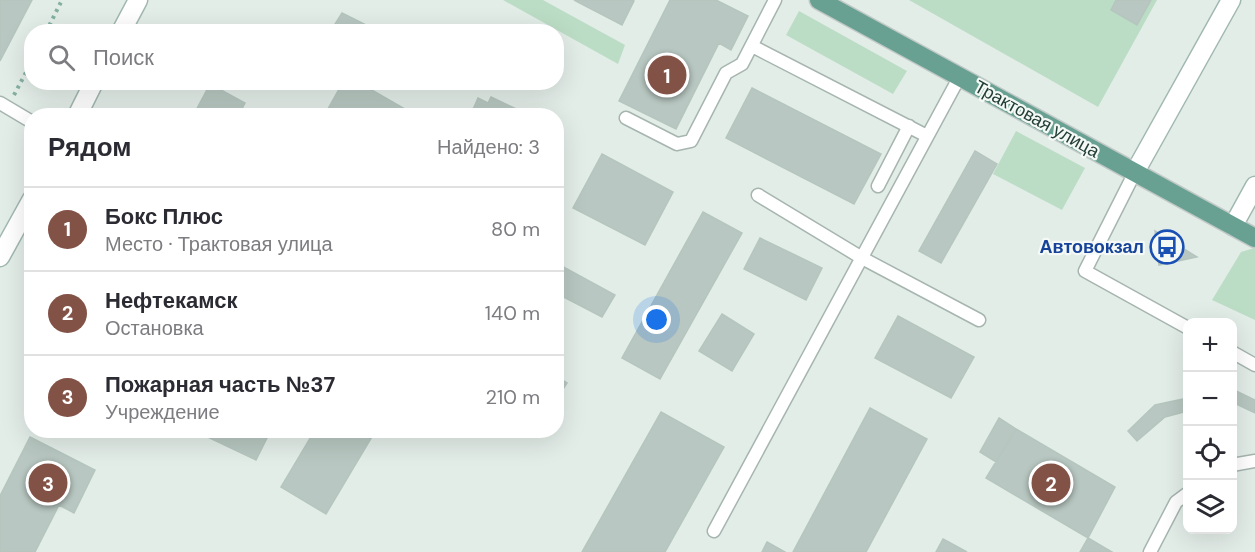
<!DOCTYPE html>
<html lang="ru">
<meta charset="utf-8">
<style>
body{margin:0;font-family:"DM Sans",sans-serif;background:#f2f2f3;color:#2b2b33}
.controls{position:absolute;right:18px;bottom:18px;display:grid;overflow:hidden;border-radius:12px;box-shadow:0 6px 24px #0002}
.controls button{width:54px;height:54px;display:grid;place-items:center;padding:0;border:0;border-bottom:2px solid #e1e1e2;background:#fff;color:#2b2b33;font:30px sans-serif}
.you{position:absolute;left:657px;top:320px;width:21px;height:21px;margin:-15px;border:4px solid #fff;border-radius:50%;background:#1a73e8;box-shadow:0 0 0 9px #1a73e833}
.badge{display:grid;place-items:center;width:39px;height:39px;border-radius:50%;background:#835246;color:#fff;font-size:20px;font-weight:700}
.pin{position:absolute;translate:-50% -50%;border:3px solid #fff;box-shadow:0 2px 6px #0006}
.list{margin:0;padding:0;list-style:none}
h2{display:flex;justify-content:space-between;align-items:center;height:78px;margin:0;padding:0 24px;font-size:26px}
h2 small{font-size:20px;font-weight:400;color:#7c7c81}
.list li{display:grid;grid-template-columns:39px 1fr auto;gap:18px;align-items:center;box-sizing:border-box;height:84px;padding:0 24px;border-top:2px solid #e1e1e2}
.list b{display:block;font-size:22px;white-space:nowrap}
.list p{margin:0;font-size:20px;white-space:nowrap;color:#7c7c81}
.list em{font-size:20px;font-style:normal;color:#7c7c81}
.icon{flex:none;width:33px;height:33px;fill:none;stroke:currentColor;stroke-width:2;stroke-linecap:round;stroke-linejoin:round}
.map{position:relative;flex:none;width:1255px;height:552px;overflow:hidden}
.search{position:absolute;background:#fff;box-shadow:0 6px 24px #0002;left:24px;top:24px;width:540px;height:66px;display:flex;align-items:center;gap:15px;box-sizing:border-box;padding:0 21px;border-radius:24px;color:#7c7c81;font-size:22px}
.panel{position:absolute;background:#fff;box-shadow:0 6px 24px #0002;left:24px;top:108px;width:540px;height:330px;border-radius:24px}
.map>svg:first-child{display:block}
.green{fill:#bcddc5}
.building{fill:#b8c7c1;stroke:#b5c6bf;stroke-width:1.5}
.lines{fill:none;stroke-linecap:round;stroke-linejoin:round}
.lane-casing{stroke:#a6b5af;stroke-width:15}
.secondary-casing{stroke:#a1b8b0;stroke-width:21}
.primary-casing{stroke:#c1c9c7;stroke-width:21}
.path{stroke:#84b0a2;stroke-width:4;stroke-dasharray:3 4.5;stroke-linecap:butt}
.lane{stroke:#fff;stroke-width:12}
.secondary{stroke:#fff;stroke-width:18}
.primary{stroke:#68a192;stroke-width:18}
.labels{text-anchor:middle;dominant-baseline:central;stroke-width:4.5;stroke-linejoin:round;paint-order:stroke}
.street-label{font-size:18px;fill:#233e36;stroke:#f4f9f6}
.transit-label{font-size:18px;font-weight:bold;fill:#164399;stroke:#f4f9f6;text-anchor:end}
</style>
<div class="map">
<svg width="1255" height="552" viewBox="0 0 1255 552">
<rect width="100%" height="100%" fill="#e3ede8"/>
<path class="green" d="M503,0H543L625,45L618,64Z
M909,0H1157L1098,107Z
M799,11L907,71L893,94L786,35Z
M1016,131L1085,168L1062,210L993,174Z
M1254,248L1255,249V320L1212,300L1241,252Z"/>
<path class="building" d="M0,0H32L0,61Z
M574,0H633L634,1L622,25Z
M670,0H716L748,16L731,50L719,43L676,129L619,101Z
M1116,0H1151L1137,25L1111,10Z
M342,13L380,32H330Z
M343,82H358L417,116H324Z
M210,84L245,103L238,116H193Z
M752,88L881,154L854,204L726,138Z
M491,97L531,116L471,114L478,98L488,103Z
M975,151L997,164L941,263L919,251Z
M602,154L673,192L645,245L573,208Z
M703,212L742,233L660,379L622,358Z
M1155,231L1197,257L1159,265Z
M760,238L822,268L806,300L744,269Z
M556,263L615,295L602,317L556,293Z
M722,314L754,334L732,371L699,351Z
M898,316L974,357L951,398L875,358Z
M556,376L567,383L556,400Z
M1232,389L1255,400V413L1232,402Z
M1188,398V411L1165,417L1137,441L1128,431L1155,405Z
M870,408L927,439L866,552H793Z
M661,412L724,447L665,552H582Z
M999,418L1016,429L996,462L980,452Z
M1016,429L1115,487L1088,538L986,478Z
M193,430H256L268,436L256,460Z
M315,430H376L326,514L281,487Z
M30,437L95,470L74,513L59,505L35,552H0V496Z
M1088,538L1112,552H1080Z
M943,539L967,552H936Z
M767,542L785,552H762Z"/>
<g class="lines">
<g class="lane-casing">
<path id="lane" d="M752,46L927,136
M0,103L32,122
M626,118L677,144L691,141L726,73L742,64L775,0
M1135,172L1085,271L1188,328
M878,186L909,126
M758,195L862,258L979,320
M1232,352L1255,365
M1232,465L1255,461
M714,531L960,76
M1150,552L1176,502L1188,493"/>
</g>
<g class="secondary-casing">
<path id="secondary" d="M121,32L138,0
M77,116L94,82
M1135,172L1231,0
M1233,226L1255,186
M0,257L32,199"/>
</g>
<g class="primary-casing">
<path id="primary" d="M819,0L1255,238"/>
</g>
<path class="path" d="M46,32L62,0
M14,95L32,61"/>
<use href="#lane" class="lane"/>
<use href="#secondary" class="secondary"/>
<use href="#primary" class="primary"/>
</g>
<defs>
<g id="bus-ring" transform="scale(1.725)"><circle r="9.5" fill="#f4f9f6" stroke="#1a4fb4" stroke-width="1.5"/><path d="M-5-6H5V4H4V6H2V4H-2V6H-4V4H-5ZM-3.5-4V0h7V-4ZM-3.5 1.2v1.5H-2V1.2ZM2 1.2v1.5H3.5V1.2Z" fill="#1a4fb4"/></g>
</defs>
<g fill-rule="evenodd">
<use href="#bus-ring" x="1167" y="247"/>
</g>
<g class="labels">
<g class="street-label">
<text transform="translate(1037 119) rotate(29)">Трактовая улица</text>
</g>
<g class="transit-label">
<text x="1144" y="247">Автовокзал</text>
</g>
</g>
</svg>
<div class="controls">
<button>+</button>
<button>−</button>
<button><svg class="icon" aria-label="locate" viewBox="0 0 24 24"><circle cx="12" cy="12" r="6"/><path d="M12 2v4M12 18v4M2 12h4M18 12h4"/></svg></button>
<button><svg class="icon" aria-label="layers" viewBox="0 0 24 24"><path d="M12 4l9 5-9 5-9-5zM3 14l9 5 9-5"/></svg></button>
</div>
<div class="you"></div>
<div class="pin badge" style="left:667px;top:75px">1</div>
<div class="pin badge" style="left:1051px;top:483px">2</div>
<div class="pin badge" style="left:48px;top:483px">3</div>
<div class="search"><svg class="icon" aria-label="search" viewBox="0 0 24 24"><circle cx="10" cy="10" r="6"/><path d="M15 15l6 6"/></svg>Поиск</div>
<section class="panel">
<h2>Рядом<small>Найдено: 3</small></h2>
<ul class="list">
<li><span class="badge">1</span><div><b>Бокс Плюс</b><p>Место · Трактовая улица</p></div><em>80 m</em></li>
<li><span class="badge">2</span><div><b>Нефтекамск</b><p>Остановка</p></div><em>140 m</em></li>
<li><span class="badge">3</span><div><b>Пожарная часть №37</b><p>Учреждение</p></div><em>210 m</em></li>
</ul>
</section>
</div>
